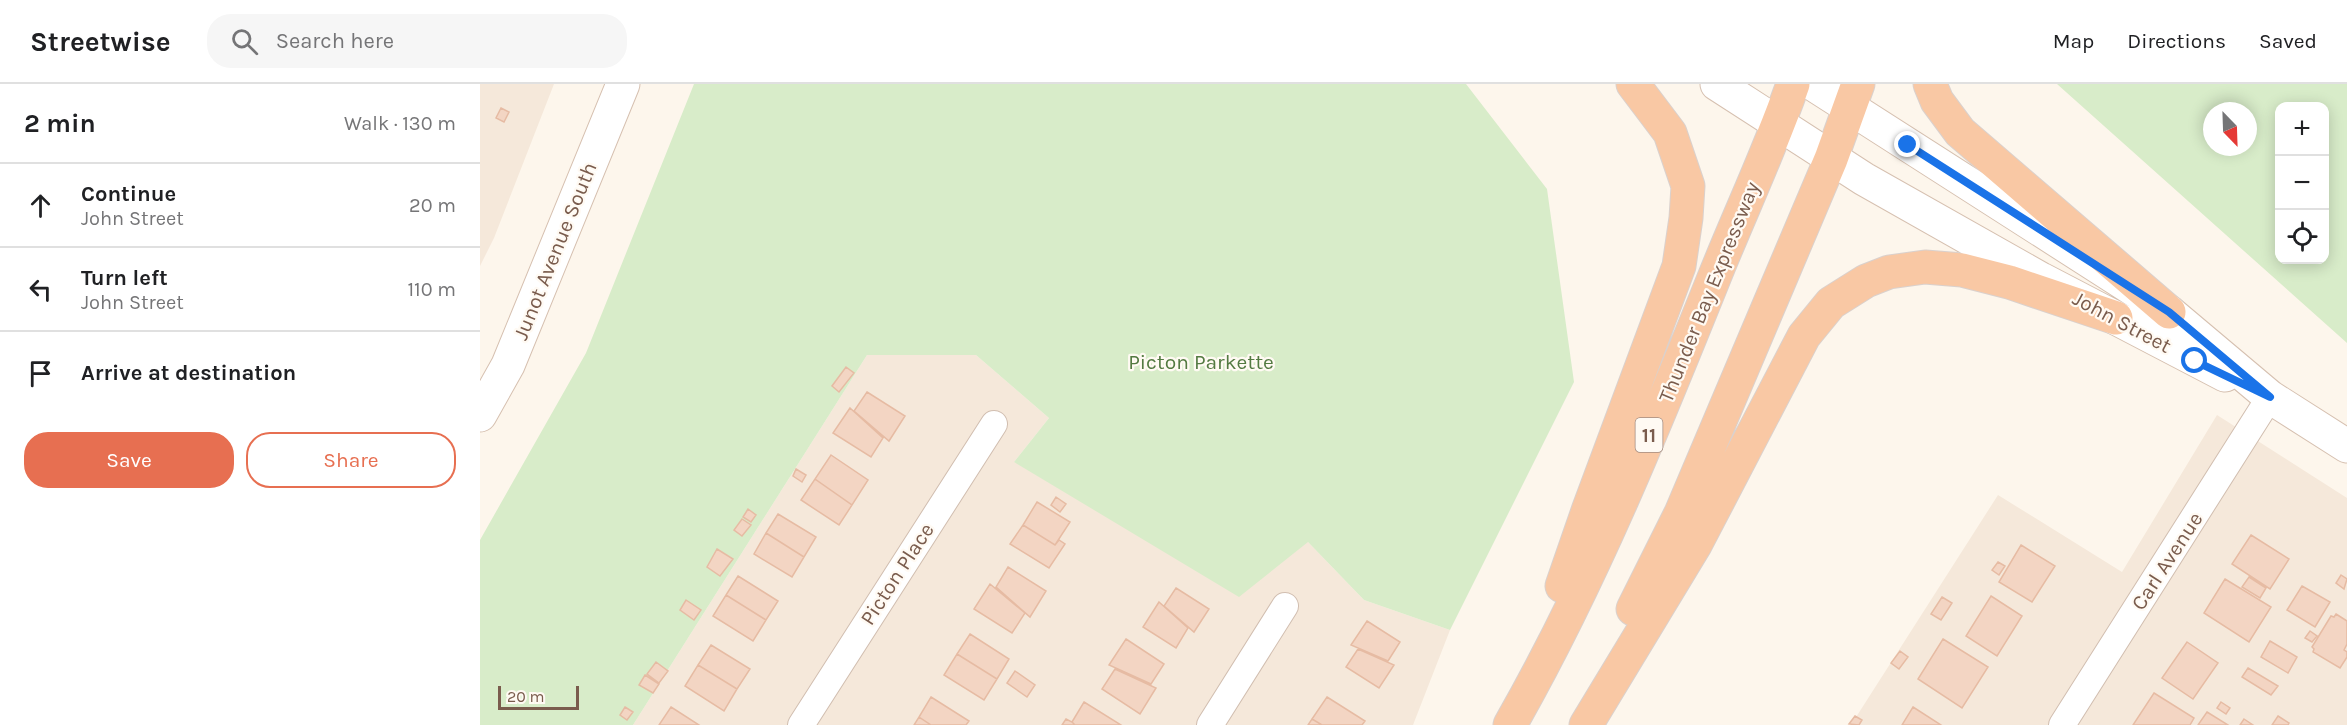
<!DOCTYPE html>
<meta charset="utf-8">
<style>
body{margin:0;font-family:Karla,sans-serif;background:#f6f6f6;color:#202124}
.controls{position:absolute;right:18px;top:18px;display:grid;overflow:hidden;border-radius:12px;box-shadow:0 3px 15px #0003}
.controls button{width:54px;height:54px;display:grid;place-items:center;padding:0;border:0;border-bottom:2px solid #e0e0e0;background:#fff;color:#202124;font:30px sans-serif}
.compass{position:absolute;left:1723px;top:18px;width:54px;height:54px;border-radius:50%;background:#fff;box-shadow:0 3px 15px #0003;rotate:157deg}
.scale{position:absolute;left:18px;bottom:15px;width:81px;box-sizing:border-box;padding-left:6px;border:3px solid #7a5c4d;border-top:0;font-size:16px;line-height:21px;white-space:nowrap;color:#7a5c4d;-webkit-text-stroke:4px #fffaf3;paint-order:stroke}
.stop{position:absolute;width:18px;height:18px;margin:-14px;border:4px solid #1a73e8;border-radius:50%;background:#fff}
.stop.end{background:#1a73e8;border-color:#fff;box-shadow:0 2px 6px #0008}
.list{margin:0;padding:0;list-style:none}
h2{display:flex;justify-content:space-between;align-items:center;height:78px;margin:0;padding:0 24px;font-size:26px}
h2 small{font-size:20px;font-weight:400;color:#757577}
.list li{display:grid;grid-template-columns:39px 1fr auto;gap:18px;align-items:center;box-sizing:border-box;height:84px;padding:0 24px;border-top:2px solid #e0e0e0}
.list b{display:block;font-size:22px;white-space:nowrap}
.list p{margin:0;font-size:20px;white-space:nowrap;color:#757577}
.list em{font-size:20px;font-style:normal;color:#757577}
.actions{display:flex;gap:12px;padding:18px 24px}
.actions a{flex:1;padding:14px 0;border:2px solid #e76f51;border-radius:24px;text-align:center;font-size:21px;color:#e76f51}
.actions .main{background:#e76f51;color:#fff}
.icon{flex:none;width:33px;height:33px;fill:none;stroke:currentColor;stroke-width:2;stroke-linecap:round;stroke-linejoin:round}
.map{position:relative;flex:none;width:1867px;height:641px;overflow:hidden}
header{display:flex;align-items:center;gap:36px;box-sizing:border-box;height:84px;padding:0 30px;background:#fff;border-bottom:2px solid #e0e0e0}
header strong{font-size:28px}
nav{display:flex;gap:33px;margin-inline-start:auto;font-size:21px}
.search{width:420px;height:54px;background:#f6f6f6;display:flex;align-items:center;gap:15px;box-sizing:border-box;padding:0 21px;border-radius:24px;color:#757577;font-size:22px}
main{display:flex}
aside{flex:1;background:#fff}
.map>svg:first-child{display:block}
.residential{fill:#f5e8da}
.green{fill:#d8ecc9;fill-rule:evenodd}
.building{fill:#f3d5c3;stroke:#e6bba3;stroke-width:1.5}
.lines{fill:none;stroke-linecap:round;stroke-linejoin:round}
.minor-casing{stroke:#d1beb0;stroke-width:28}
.secondary-casing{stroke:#d6c0b0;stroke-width:35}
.trunk-casing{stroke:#dad1cd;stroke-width:35}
.minor{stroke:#fff;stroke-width:26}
.secondary{stroke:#fff;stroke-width:33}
.trunk{stroke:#f9c8a4;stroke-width:33}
.route{stroke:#1a73e8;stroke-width:8}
.labels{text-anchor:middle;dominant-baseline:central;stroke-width:4.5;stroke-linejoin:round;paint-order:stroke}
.shield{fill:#fffaf3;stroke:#a28b7f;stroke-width:1.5}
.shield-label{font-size:20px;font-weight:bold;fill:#7a5c4d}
.street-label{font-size:21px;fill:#7a5c4d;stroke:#fffaf3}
.park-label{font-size:21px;fill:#537a41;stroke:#fffaf3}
</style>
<header>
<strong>Streetwise</strong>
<div class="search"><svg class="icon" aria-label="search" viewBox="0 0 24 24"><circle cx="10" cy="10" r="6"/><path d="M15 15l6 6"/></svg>Search here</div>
<nav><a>Map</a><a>Directions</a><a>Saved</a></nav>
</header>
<main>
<aside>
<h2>2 min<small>Walk · 130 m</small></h2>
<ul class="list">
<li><svg class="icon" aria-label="ahead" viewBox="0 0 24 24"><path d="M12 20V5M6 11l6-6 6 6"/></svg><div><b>Continue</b><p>John Street</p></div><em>20 m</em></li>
<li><svg class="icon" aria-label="left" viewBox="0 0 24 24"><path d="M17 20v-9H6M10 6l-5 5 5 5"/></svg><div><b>Turn left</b><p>John Street</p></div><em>110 m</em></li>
<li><svg class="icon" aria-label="arrive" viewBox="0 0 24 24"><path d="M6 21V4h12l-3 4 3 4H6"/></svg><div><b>Arrive at destination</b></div></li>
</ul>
<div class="actions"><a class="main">Save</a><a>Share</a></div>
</aside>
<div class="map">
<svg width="1867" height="641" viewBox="0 0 1867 641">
<rect width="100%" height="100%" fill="#fdf6ec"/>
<path class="residential" d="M0,0H74L14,154L0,182Z
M387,271H496L569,334L534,378L828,458L884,516L970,546L933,641H153Z
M1737,331L1867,414V641H1371L1518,411L1642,488Z"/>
<path class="green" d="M214,0H986L1067,105L1094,298L970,546L884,516L828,458L759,513L534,378L569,334L496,271H387L153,641H0V456L106,269Z
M1577,0H1867V259ZM1844,22V176H1800V22ZM1732,27H1768V63H1732Z"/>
<path class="building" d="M21,24L29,28L24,38L16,34Z
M366,283L374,289L359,308L352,302Z
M387,308L425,332L409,357L374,327Z
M370,324L403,354L391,373L353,349Z
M351,371L388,396L372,421L335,395Z
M316,385L326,391L322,398L313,392Z
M335,395L372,421L359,441L321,416Z
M576,413L586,420L580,428L571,421Z
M557,418L590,438L575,461L543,441Z
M268,425L276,431L271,438L263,433Z
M298,430L336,453L324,473L286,449Z
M262,435L271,441L262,452L254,446Z
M543,441L575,461L579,456L585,460L569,484L530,460Z
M286,449L324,473L312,493L274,470Z
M1771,451L1809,475L1790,505L1752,480Z
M1541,461L1575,482L1552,518L1519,498Z
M237,465L253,475L240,492L227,483Z
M1518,478L1525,482L1519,491L1512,486Z
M528,483L566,507L550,533L516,503Z
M1861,491L1867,495L1864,505L1856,499Z
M258,492L298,517L286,536L246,511Z
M1769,493L1786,504L1780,514L1762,503Z
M1745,495L1791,523L1769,558L1724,529Z
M510,500L545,529L532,549L494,525Z
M1822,502L1850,518L1835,543L1807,526Z
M696,504L729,525L714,548L684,522Z
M246,511L286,536L273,557L233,532Z
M1511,512L1542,532L1517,572L1486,552Z
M1462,513L1472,519L1461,536L1451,530Z
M206,516L221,526L214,536L200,526Z
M679,518L708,544L696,564L663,543Z
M1856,530L1867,537V560L1864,566L1867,568V573L1860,584L1833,568L1834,565L1832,563L1851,532L1854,533Z
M887,537L920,558L908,577L871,561Z
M1830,547L1837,552L1832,558L1825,554Z
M490,550L529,575L517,595L477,570Z
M646,555L684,580L671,600L629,581Z
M1463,555L1508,583L1482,624L1438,595Z
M1790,557L1817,573L1808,589L1781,573Z
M1707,558L1738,579L1713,615L1682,594Z
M231,561L270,585L257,605L218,581Z
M878,565L914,581L899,604L866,583Z
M1420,567L1428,573L1419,585L1411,579Z
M477,570L517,595L504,616L464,591Z
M176,578L188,587L179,599L167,590Z
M218,581L257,605L244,627L205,602Z
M1768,584L1798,602L1791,611L1762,593Z
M635,585L676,604L660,630L622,605Z
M535,587L555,601L547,613L527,599Z
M165,591L179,600L173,609L159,601Z
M1674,609L1714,634L1710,641H1653Z
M451,613L489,637L486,641H451L439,633Z
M847,613L885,637L882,641H842L832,635Z
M604,618L641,641H595L592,638Z
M1741,618L1750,624L1746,630L1737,624Z
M145,623L153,628L147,636L140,631Z
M191,623L219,641H179Z
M1433,623L1461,641H1422Z
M1727,628L1748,641H1718Z
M1375,632L1382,636L1379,641L1369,640Z
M1798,632L1809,639L1808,641H1792Z
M439,633L451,641H434Z
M586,635L592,638L595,641H582Z
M832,635L842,641H828Z
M1764,635L1773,641H1760Z"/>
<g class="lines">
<g class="minor-casing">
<path id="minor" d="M321,641L514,340
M730,641L805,522
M1582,641L1790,313"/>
</g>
<g class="secondary-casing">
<path id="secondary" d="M1237,0L1384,95L1561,195L1745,291
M1333,0L1689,228L1790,313L1867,362
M0,331L28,281L143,0"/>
</g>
<g class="trunk-casing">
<path id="trunk" d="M1450,0L1457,17L1480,48L1689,228
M1082,502L1109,424L1199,182L1206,134L1208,102L1190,49L1153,0
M1153,525L1201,429L1351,75L1378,0
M1030,641C1111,499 1173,346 1234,194C1260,129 1290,66 1313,0
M1106,641L1215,461L1324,252L1351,219L1386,197L1409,188L1445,183L1482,186L1529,198L1636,234"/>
</g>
<use href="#minor" class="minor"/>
<use href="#secondary" class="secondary"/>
<use href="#trunk" class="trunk"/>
</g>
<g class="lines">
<path class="route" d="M1428,61L1689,228L1790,313L1715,277"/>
</g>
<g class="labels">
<rect class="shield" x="1155.5" y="334" width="27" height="34" rx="4.5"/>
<g class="shield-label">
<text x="1169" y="351">11</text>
</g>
<g class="street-label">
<text transform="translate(75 167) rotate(-68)">Junot Avenue South</text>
<text transform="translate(1229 208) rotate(-68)">Thunder Bay Expressway</text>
<text transform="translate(1642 238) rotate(28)">John Street</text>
<text transform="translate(1687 477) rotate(-57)">Carl Avenue</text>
<text transform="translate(417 490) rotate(-57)">Picton Place</text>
</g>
<g class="park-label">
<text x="721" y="278">Picton Parkette</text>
</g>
</g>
</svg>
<div class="controls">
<button>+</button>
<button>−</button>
<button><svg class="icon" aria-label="locate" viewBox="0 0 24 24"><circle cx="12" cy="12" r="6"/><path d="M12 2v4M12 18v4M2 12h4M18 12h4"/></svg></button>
</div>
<svg class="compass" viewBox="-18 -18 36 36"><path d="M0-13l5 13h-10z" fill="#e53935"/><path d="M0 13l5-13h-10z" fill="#757577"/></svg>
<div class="scale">20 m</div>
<div class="stop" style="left:1715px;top:277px"></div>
<div class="stop end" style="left:1428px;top:61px"></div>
</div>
</main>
